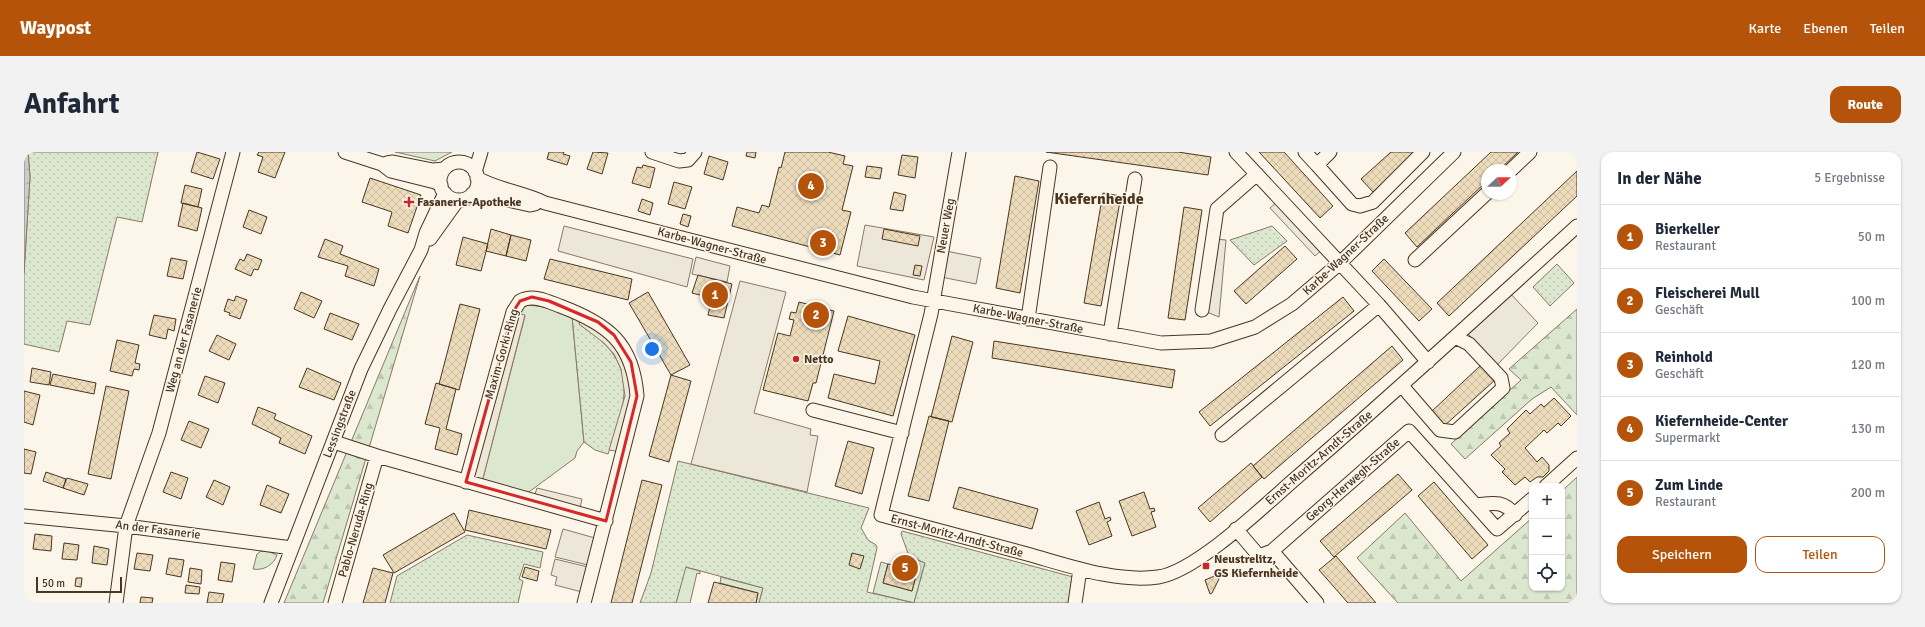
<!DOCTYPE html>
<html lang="de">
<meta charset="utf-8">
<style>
body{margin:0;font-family:Signika,sans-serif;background:#f2f2f3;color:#1f2937}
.controls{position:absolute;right:12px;bottom:12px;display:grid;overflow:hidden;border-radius:8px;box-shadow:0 1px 3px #0004}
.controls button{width:36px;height:36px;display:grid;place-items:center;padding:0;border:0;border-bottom:1px solid #e0e1e3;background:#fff;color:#1f2937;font:20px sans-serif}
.compass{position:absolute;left:1457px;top:12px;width:36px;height:36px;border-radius:50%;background:#fff;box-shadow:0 1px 3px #0004;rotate:68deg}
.scale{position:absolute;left:12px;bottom:10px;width:86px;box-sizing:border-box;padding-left:4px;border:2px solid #4a3520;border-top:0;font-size:11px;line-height:14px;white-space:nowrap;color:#4a3520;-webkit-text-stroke:3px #fbf6e9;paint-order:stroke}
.you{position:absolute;left:628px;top:197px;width:14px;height:14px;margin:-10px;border:3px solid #fff;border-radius:50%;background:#1a73e8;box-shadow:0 0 0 6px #1a73e833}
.badge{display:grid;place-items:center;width:26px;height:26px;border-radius:50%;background:#b45309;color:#fff;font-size:13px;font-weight:700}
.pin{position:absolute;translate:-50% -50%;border:2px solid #fff;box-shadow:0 1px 4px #0006}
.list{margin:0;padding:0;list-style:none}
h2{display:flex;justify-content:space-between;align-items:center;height:52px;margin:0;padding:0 16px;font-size:17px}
h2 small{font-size:13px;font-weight:400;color:#747a83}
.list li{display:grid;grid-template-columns:26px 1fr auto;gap:12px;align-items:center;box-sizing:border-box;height:64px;padding:0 16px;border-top:1px solid #e0e1e3}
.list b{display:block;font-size:15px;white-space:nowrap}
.list p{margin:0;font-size:13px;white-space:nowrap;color:#747a83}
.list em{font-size:13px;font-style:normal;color:#747a83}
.actions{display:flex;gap:8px;padding:12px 16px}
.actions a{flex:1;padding:9px 0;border:1px solid #b45309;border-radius:12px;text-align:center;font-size:14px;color:#b45309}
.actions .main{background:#b45309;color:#fff}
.icon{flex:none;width:22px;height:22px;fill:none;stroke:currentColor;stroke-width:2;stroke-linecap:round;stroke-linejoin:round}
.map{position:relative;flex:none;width:1553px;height:451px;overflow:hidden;border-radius:12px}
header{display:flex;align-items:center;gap:24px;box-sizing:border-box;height:56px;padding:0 20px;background:#b45309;color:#fff}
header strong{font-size:19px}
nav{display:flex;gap:22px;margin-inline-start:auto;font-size:14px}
.intro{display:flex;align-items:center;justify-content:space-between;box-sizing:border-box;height:96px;padding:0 24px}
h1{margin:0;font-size:28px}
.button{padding:10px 18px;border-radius:12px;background:#b45309;color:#fff;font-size:14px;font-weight:700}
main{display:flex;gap:24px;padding:0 24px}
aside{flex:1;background:#fff;border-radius:12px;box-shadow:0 1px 3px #0004}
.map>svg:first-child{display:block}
.grass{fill:#dce7d0;stroke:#887966}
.forest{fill:url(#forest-firs);stroke:#887966}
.park{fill:url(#park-dots);stroke:#887966}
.parking{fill:#ede7d9;stroke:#887966}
.water{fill:url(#water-ripples);stroke:#887966}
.building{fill:url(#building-cross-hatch);stroke:#4a3520}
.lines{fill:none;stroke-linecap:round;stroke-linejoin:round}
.minor-casing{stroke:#4a3520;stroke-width:15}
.minor{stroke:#fbf6e9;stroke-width:13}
.marked{fill:none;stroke:#d62828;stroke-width:3;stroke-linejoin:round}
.poi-dot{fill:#c62828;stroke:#fbf6e9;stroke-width:1.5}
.labels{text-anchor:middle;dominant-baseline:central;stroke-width:3;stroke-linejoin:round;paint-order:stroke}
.poi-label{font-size:12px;font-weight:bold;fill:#4a3520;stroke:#fbf6e9;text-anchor:start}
.street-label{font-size:12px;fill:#4a3520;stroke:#fbf6e9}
.district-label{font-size:16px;font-weight:bold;fill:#4a3520;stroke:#fbf6e9}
</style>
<header>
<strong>Waypost</strong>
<nav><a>Karte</a><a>Ebenen</a><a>Teilen</a></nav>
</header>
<div class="intro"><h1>Anfahrt</h1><a class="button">Route</a></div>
<main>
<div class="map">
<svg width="1553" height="451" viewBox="0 0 1553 451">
<defs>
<pattern id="forest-firs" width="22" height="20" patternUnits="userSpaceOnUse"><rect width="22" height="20" fill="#dce7d0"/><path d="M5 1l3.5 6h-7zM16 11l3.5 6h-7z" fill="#bec7b2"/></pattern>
<pattern id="park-dots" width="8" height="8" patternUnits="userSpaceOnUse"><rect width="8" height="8" fill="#dce7d0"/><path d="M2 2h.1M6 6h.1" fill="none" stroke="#bec7b2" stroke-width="1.8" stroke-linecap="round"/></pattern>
<pattern id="water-ripples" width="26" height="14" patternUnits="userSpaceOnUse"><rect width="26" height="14" fill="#c9cecd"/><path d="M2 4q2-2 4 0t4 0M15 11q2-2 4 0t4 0" fill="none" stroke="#a5a8a6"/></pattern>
<pattern id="building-cross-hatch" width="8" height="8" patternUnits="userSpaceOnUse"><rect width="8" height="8" fill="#ecdcbc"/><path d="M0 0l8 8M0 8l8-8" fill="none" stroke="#ccbda1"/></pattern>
</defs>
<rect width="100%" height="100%" fill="#fbf6e9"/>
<path class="grass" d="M371,0H428L411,9Z
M505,153L520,155L548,164L560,290L553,299L551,306L498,345L457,334L501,164L493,161L499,155Z
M237,399L246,400L253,403C250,413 239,419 229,417L233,402Z
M885,404L901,411L890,451L849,441L857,410L864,412L859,431L888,439L895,412L884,409Z
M661,415L676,419V422L673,421L666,451H652Z
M697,425L739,436L735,451H732L734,441L696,431Z"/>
<path class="forest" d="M396,124L299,451H260Z
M1553,157V263L1527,235L1508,247L1441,307L1427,292L1497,228L1485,217Z
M1553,325V451H1374L1333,406L1381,361L1437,429L1508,366V436H1538V339Z"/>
<path class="park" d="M4,0H134L118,70L93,65L66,173L43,169L35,200L0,192V121L6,25Z
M1248,74L1263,89L1230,113L1206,88Z
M1533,112L1550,131L1526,154L1509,135Z
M548,164L558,167L556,173C614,209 605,245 584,302L571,298L560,290Z
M654,309L845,356L837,376L844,388L852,393L853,396L843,440L890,451H735L739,436L662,415L652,451H616L627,421Z
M878,379L1049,425L1046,451H890L901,411L885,404L877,382Z
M443,383L519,400L516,416L500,412L495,427L499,429L494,451H366L373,424Z"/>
<path class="parking" d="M1253,50L1298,98L1291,104L1246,56Z
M841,73L910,85L900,128L833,114Z
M540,74L669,107L663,135L534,99Z
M1190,87L1202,88L1195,165L1178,158Z
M922,99L957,106L952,132L917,125Z
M672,105L706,114L703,130L668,122Z
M716,129L762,140L730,261L787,277L786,283L794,284L783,340L667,312Z
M1483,138L1514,171L1472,214L1440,177Z
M493,161L501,163L457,334L442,330Z
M559,163L590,183L612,229L598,300L585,298L601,244L597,217L590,202L580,191L555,172Z
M513,336L558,347L555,361L509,348Z
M539,377L571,386L564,413L531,405Z
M531,407L564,415L558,440L531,433L533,425L527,423Z"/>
<path class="water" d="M0,0H4L6,25L0,121Z"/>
<path class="building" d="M173,0L196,7L189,27L167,20Z
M235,0H261L251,26L234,20L239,5L233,3Z
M525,0H540L539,2L546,4L543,13L523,7Z
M569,0L584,1L578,22L563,17Z
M723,0H732L731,6L722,4Z
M761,0H804L821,4L819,12L829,14L818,58L827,60L816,103L708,74L713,55L735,61L738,53L745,55L755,15L757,16Z
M1022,0H1154L1187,5L1184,23Z
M1235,0H1260L1309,54L1296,66Z
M1367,0H1392L1349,40L1337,27Z
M1467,0H1494L1475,18H1463V29L1393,95L1381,81Z
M878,3L894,5L891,26L874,23Z
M685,4L704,10L699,28L680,22Z
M619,13L631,16L626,36L608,31L613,15L618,16Z
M843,14L858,16L856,27L841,25Z
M1553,19V44L1425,164L1413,151Z
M991,24L1015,29L996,141L972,136Z
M346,26L397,43L384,81L364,74L368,60L338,50Z
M650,30L668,35L661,57L644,52Z
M161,33L178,37L174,55L157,51Z
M870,40L882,43L879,59L866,57Z
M1079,41L1097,44L1077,154L1060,151Z
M618,47L629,51L626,63L614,59Z
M159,51L178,56L173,79L154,74Z
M1160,55L1178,58L1161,168L1144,166Z
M225,58L243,65L237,82L219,75Z
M659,62L667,64L664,75L656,72Z
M467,77L487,83L482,104L462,99Z
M860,77L896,84L894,94L858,87Z
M487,83L507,88L502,109L482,104Z
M439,85L464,92L457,119L432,113Z
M301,87L319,94L316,102L355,117L350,134L321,124L324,114L294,105Z
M1261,94L1273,107L1222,152L1210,139Z
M223,102L238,108L234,118L230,117L227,124L211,117L216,107L220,109Z
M147,106L163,109L159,127L143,124Z
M526,107L608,127L604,148L520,127Z
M1360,107L1408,157L1395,169L1348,119Z
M891,113L898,114L896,124L889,123Z
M674,123L708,132L700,166L684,163L688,146L668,141Z
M277,140L298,149L290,166L270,157Z
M624,140L666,213L647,223L605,151Z
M212,144L223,148L216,167L205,163L206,161L200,159L204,147L210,149Z
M1319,145L1330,159L1186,274L1175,260Z
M775,150L810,159L792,231H789L784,249L739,238L754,181L766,184L770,168L765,167L767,160L772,161Z
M436,152L456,157L435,238L415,232Z
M306,161L335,172L328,188L300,177Z
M130,163L152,167L150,179L144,177L142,187L125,183Z
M824,164L891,183L869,264L804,246L810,222L851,232L856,209L814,199Z
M193,183L212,192L205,208L185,199Z
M928,184L949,190L928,270L907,265Z
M93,188L115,193L111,211L116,212L115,218L110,217L108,224L86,219Z
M970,189L1151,218L1148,236L968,206Z
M1368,194L1379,208L1240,327L1229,314Z
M1457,213L1471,228L1419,275L1406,261Z
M8,216L27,220L25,233L6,230Z
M283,216L317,231L310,248L275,235Z
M29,222L72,231L70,242L26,233Z
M647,223L667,229L645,310L625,304Z
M181,224L201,231L194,251L174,243Z
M412,231L432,237L422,277L438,282L433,303L411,297L416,276L401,272Z
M82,234L105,239L87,327L64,322Z
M0,239L16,243L9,273L0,270Z
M1530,246L1547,264L1537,274L1534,271L1523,281L1520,278L1501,296L1513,310L1518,305L1525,313V319L1519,325H1513L1506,330L1501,325L1491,333L1478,320L1481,317L1467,303L1477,294L1475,291L1486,281L1483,277L1502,258L1506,262L1517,252L1520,255Z
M234,255L252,262L250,267L288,284L281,302L255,291L257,286L228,272Z
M905,264L925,269L905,349L884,344Z
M165,269L185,277L177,296L157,288Z
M824,289L850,296L838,342L811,334Z
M0,297L12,300L7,322L0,321Z
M1227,311L1238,325L1186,370L1174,356Z
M22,320L42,327L39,336L19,329Z
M147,320L164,326L157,347L139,340Z
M1374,322L1388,338L1310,405L1296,389Z
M43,326L64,332L60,343L39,336Z
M190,328L206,335L199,353L182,345Z
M618,328L638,333L608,451H587Z
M1410,330L1464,393L1448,407L1394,344Z
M243,333L265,342L257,361L236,353Z
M935,335L1014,357L1008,377L929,356Z
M1120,340L1126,357L1130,356L1131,359L1127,360L1132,375L1108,384L1095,349Z
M1075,350L1081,367L1086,365L1087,368L1083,370L1088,384L1065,393L1052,359Z
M445,358L527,378L522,397L441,378Z
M430,361L441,380L370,421L359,403Z
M11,382L28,384L27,399L9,397Z
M40,391L55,393L53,408L38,407Z
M70,394L85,397L83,413L68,411Z
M113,401L129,403L126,419L110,417Z
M828,401L840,404L836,417L825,413Z
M1312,404L1352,451H1324L1303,427L1295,418Z
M145,406L160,408L157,425L142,422Z
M876,407L895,412L888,439L859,431L864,412L874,414Z
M197,410L211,412L208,430L194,428Z
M501,415L515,419L513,429L498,425Z
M166,416L178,418L177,432L164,430Z
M349,416L369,421L361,451H339Z
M1193,423L1195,427L1188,441L1186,442L1181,428Z
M52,426H58L57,435L51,434Z
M690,430L734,441L732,451H684Z
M162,433L176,435L175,442L161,441Z
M185,440L200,442L198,451H183Z
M117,445L129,446L128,451H116Z"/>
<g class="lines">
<g class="minor-casing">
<path id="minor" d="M321,0L358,12L367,19L411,30L417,33
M628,0L655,9L664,8L671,0
M935,0L907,162L857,363C906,376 954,389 1003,402C1043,413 1092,431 1134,425C1172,420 1242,352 1272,326C1367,244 1460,159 1553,74
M1212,0L1355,153L1404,210
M1281,0L1293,13L1306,0
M416 29a19 19 0 1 1 38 0a19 19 0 1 1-38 0Z
M363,11L369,10L409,18L420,17
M1293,13L1328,52L1336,54L1349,50L1399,0
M1487,18L1506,0
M451,20L457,0
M453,26C474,38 499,40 521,51L889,145L1137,191L1187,189L1231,175L1268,152L1316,111L1430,0
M448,42H458L506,53L511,52
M406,87L434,48
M1391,108L1463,41
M1178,158L1193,57L1233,22
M1004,167L1026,15
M1086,182L1111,27
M1378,234L1416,278L1431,280L1479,236L1477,226L1445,192L1431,185
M789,258L878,281
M1198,283L1355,153
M310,290L353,304L582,369
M442,330L489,160L496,149C509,142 523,149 536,154C584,172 609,191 613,244L560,451
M1522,334L1553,306
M1452,353C1469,351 1479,348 1491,363
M0,364L102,374L268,396
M1212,377L1235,404L1248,399L1293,451
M1248,399L1385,279L1473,377L1508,347
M92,451L102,374L135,281L209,0
M247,451L337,217L366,157L397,98L402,81L421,41
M311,451L353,304
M1051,451L1056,417"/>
</g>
<use href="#minor" class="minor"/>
</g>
<path class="marked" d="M508,145L525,149L574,170L590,183L607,210L613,244L582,369L442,330L489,160L496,149Z"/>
<g class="poi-dot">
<path d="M383 44h4v4h4v4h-4v4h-4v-4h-4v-4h4z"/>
<circle cx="772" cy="207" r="4"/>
<rect x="1178" y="410" width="8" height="8" rx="2"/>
</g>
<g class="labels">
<g class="poi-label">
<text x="393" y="50">Fasanerie-Apotheke</text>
<text x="780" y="207">Netto</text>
<text x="1190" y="407">Neustrelitz,<tspan x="1190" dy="14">GS Kiefernheide</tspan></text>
</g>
<g class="street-label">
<text transform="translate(922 74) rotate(-80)">Neuer Weg</text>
<text transform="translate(688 94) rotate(15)">Karbe-Wagner-Straße</text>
<text transform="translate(1322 103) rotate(-43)">Karbe-Wagner-Straße</text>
<text transform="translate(1004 167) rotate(11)">Karbe-Wagner-Straße</text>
<text transform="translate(160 188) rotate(-75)">Weg an der Fasanerie</text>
<text transform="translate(478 202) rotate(-74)">Maxim-Gorki-Ring</text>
<text transform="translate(316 272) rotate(-69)">Lessingstraße</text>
<text transform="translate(1295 306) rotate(-41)">Ernst-Moritz-Arndt-Straße</text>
<text transform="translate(1329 328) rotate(-41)">Georg-Herwegh-Straße</text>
<text transform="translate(134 378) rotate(7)">An der Fasanerie</text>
<text transform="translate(332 378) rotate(-74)">Pablo-Neruda-Ring</text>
<text transform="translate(933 384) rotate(15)">Ernst-Moritz-Arndt-Straße</text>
</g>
<g class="district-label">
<text x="1075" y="47">Kiefernheide</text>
</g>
</g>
</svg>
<div class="controls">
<button>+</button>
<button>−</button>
<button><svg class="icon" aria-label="locate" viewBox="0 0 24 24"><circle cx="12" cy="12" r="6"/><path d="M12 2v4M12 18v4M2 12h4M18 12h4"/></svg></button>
</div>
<svg class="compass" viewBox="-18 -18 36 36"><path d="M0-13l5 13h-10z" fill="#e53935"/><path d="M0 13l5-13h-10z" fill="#747a83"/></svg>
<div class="scale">50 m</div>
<div class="you"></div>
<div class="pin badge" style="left:691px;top:143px">1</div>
<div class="pin badge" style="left:792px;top:163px">2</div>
<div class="pin badge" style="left:799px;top:91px">3</div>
<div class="pin badge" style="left:787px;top:34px">4</div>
<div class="pin badge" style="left:881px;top:416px">5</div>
</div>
<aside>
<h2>In der Nähe<small>5 Ergebnisse</small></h2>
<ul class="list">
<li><span class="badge">1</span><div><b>Bierkeller</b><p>Restaurant</p></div><em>50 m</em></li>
<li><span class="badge">2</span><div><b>Fleischerei Mull</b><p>Geschäft</p></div><em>100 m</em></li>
<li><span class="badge">3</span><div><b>Reinhold</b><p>Geschäft</p></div><em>120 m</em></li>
<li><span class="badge">4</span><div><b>Kiefernheide-Center</b><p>Supermarkt</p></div><em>130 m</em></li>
<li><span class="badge">5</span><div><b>Zum Linde</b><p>Restaurant</p></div><em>200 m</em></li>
</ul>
<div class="actions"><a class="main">Speichern</a><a>Teilen</a></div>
</aside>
</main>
